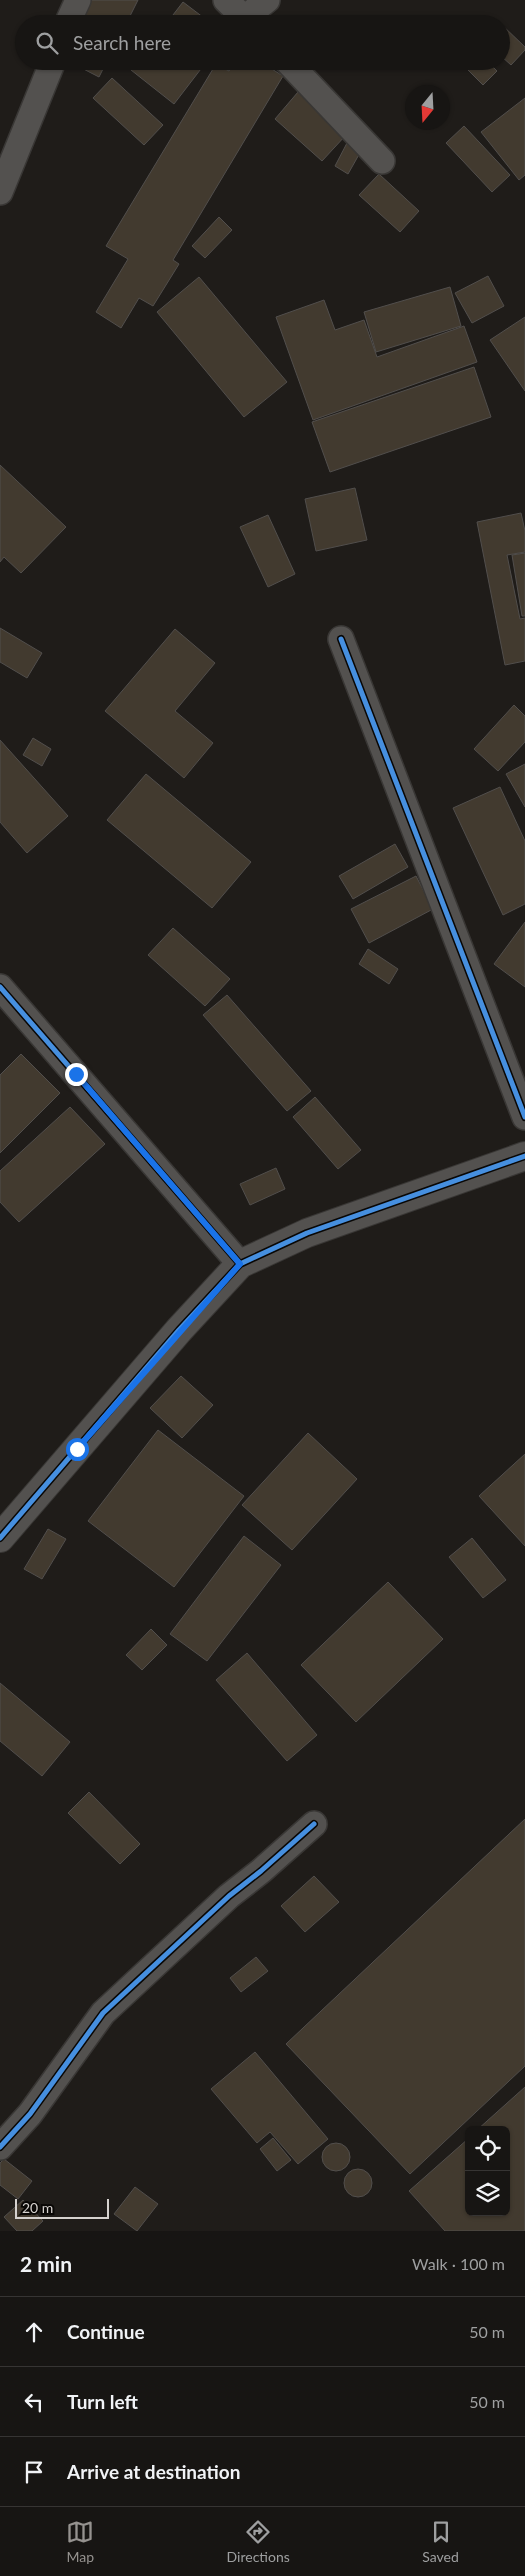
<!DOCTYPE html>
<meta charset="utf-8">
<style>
body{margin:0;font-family:Lato,sans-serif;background:#201e1c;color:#f1f3f6}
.controls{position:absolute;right:15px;bottom:15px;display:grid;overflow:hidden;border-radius:8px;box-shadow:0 1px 4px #0004}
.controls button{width:45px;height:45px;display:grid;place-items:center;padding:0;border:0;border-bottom:1px solid #363433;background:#171513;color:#f1f3f6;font:25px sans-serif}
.compass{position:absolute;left:405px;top:85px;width:45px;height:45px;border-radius:50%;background:#171513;box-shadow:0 1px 4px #0004;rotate:198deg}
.scale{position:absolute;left:15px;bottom:12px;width:94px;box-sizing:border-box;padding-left:5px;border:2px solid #d5d1ce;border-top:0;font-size:14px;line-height:18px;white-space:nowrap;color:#d5d1ce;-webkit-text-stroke:4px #090705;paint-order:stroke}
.stop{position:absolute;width:15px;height:15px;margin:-11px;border:4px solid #1a73e8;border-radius:50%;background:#fff}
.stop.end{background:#1a73e8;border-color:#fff;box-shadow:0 1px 5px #0008}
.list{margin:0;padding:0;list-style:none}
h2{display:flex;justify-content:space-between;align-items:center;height:65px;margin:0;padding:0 20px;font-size:21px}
h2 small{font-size:16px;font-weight:400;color:#9e9fa0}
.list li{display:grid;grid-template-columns:32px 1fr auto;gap:15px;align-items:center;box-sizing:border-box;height:70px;padding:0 20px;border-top:1px solid #363433}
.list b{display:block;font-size:19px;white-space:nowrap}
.list em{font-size:16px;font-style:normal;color:#9e9fa0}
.icon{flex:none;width:28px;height:28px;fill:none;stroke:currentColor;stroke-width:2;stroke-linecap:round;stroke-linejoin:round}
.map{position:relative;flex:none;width:525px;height:2231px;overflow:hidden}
.search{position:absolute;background:#171513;box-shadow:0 1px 4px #0004;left:15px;right:15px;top:15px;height:55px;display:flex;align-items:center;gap:12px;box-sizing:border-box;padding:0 18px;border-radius:28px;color:#9e9fa0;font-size:19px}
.sheet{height:275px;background:#171513}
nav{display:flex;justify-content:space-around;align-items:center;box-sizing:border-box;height:70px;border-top:1px solid #363433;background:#171513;font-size:14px;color:#9e9fa0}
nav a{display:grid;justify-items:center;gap:2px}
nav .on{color:#95928f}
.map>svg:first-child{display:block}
.building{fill:#423a2f;stroke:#514e4c}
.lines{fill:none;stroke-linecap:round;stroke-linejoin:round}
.minor-casing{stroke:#393735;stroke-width:28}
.tertiary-casing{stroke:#393735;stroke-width:30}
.minor{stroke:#53514f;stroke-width:25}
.tertiary{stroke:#53514f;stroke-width:28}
.cycleway-casing{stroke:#090705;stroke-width:8}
.cycleway{stroke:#468fdf;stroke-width:5}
.route{stroke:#1a73e8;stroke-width:6}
</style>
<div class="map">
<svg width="525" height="2231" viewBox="0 0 525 2231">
<rect width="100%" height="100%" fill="#1f1c19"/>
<path class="building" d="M90,0H138L126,24H78Z
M183,2L212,24H166Z
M501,24L525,47V50L511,65L501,56Z
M68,61H107L99,77Z
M138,61H207L174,104L131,70Z
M235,61H259L283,76L173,260L179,264L153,306L139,298L121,328L96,312L128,259L106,246L216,64L229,71Z
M475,61H487L497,71L483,85L467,69Z
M112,78L163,125L144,145L93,98Z
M298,92L346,135L322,161L275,119Z
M525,98V175L519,180L481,132Z
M464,126L510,175L492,192L446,143Z
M347,143L361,151L348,174L335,166Z
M379,174L419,211L400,232L359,195Z
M219,217L232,230L205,258L192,246Z
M488,276L504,306L472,323L455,293Z
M199,277L287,382L244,417L157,312Z
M450,287L461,326L376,352L364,312Z
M324,300L335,330L364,320L377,357L464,326L477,362L313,420L276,317Z
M525,317V391L490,340Z
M474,367L491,417L330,472L312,422Z
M0,465L66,527L21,573L4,557L0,562Z
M355,488L367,540L316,551L305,499Z
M521,513L525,531V552L507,555L520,619L525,618V661L505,665L477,522Z
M268,515L295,574L268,587L240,527Z
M525,553V616H522L512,555Z
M0,628L42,653L27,678L0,662Z
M175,629L215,663L175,711L213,743L184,778L105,711Z
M514,705L525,716V742L498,771L474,749Z
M33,738L51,749L42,766L23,755Z
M0,740L68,816L27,853L0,822Z
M525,764V807L506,774Z
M146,774L251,862L212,908L107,820Z
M500,787L525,841V904L503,915L453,808Z
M395,844L408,867L353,899L339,876Z
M416,876L433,909L369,943L351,909Z
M525,922V987L494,964Z
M173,928L230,979L205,1006L148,955Z
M368,949L398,969L389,984L359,964Z
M227,995L311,1091L287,1111L203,1015Z
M21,1054L60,1093L0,1153V1075Z
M315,1097L361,1150L338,1169L293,1117Z
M70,1107L105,1144L19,1222L0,1202V1171Z
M276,1168L285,1189L250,1205L240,1184Z
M181,1376L213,1405L182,1438L150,1408Z
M158,1430L244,1496L174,1587L88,1521Z
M308,1433L357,1479L292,1550L242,1505Z
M525,1454V1546L479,1496Z
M48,1529L66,1539L42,1579L24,1569Z
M244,1536L281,1565L207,1661L170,1634Z
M472,1538L506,1580L483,1598L449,1557Z
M388,1582L443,1639L356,1722L301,1665Z
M151,1629L167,1645L142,1670L126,1655Z
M247,1653L317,1735L287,1761L216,1680Z
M0,1683L70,1742L42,1776L0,1741Z
M89,1792L140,1844L120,1864L68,1813Z
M525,1819V2066L410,2174L286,2044Z
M314,1876L339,1902L305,1932L281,1906Z
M256,1957L268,1971L241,1992L230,1978Z
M255,2052L328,2139L298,2164L270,2132L257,2143L211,2089Z
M525,2087V2231H445L409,2191L469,2138V2212H506V2130H477Z
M273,2138L291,2160L277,2171L260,2149Z
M322 2157a14 14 0 1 1 28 0a14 14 0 1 1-28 0Z
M4,2159L32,2181L18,2199L0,2185V2163Z
M344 2183a14 14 0 1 1 28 0a14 14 0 1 1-28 0Z
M135,2187L158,2204L137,2231L114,2214Z
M23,2200L43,2221L32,2231H17L4,2217Z"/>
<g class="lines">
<g class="minor-casing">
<path id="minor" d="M226,0L250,24
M245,18L267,0
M67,24L78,0
M287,61L382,161
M0,192L53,61
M341,639L525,1117
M0,987L240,1264
M0,2147L30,2114L103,2013L229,1896L261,1871L314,1824"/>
</g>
<g class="tertiary-casing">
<path id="tertiary" d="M0,1538L179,1330L240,1264L307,1233L525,1156"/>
</g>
<use href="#minor" class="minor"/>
<use href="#tertiary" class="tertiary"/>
<g class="cycleway-casing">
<path id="cycleway" d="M341,639L525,1117
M0,987L240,1264
M0,1538L179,1330L240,1264L307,1233L525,1156
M0,2147L30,2114L103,2013L229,1896L261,1871L314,1824"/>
</g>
<use href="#cycleway" class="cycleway"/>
</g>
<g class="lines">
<path class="route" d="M76,1074L240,1264L77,1449"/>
</g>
</svg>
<div class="controls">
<button><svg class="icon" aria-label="locate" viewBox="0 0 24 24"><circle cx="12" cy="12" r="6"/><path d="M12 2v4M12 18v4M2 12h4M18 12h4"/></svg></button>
<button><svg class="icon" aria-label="layers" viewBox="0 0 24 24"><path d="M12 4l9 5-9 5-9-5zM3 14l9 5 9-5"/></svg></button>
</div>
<svg class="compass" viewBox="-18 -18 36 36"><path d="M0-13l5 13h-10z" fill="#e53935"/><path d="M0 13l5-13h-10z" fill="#9e9fa0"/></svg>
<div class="scale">20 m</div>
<div class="stop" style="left:77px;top:1449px"></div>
<div class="stop end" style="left:76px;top:1074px"></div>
<div class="search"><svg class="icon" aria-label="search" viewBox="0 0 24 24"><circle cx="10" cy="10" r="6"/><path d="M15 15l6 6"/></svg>Search here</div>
</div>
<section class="sheet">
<h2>2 min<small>Walk · 100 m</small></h2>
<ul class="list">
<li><svg class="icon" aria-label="ahead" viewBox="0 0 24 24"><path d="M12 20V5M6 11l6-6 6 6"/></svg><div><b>Continue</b></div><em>50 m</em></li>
<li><svg class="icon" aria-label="left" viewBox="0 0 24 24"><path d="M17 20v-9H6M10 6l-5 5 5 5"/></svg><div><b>Turn left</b></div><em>50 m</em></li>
<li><svg class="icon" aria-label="arrive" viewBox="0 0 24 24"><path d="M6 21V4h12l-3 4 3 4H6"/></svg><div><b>Arrive at destination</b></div></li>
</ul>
</section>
<nav>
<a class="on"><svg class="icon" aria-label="map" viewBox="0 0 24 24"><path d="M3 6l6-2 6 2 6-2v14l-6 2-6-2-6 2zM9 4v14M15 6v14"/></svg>Map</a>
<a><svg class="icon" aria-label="directions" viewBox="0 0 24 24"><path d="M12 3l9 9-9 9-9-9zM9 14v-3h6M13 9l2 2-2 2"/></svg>Directions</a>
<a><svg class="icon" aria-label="saved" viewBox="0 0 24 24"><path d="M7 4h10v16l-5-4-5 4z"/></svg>Saved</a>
</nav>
